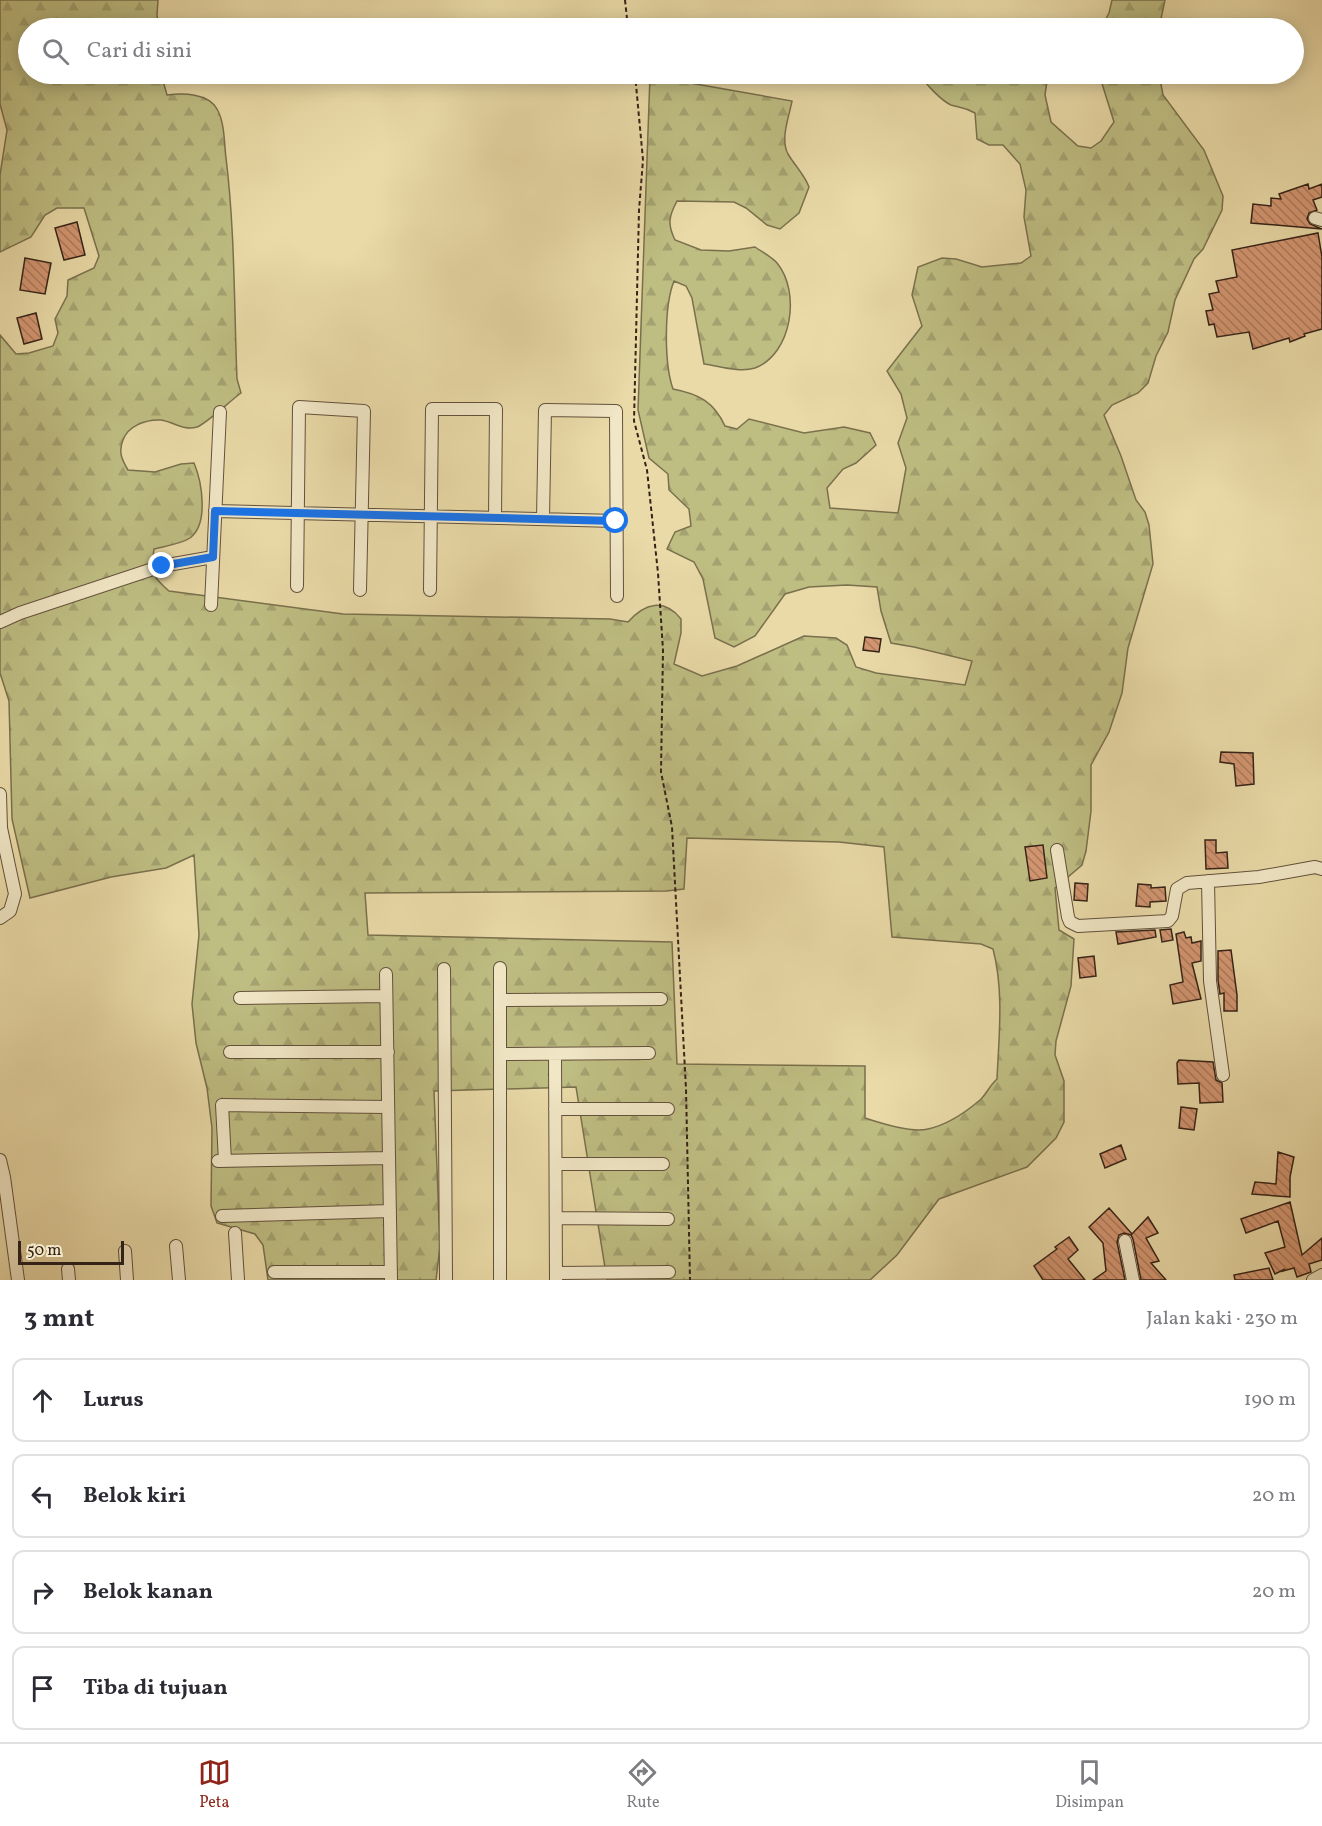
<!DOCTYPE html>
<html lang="id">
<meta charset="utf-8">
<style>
body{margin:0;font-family:Vollkorn,serif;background:#f2f2f3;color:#2b2b33}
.scale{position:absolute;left:18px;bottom:15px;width:106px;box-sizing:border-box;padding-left:6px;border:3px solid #362318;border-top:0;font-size:16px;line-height:21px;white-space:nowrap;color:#362318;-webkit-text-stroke:4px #f1e7c6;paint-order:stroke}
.stop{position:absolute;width:18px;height:18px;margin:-14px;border:4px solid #1a73e8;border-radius:50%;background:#fff}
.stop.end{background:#1a73e8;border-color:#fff;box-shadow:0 2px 6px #0008}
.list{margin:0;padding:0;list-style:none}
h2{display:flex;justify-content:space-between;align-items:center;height:78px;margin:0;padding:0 24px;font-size:26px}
h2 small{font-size:20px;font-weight:400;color:#7c7c81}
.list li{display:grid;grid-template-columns:39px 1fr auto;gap:18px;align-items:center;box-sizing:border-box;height:84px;margin:0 12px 12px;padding:0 12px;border:2px solid #e1e1e2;border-radius:12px}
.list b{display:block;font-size:22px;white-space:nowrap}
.list em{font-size:20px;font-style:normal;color:#7c7c81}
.icon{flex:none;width:33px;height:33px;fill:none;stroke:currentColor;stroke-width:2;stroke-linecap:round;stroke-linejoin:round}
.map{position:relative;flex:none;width:1322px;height:1280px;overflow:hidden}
.search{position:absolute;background:#fff;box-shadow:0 3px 15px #0003;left:18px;right:18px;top:18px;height:66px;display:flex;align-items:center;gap:15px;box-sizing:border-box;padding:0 21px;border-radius:33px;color:#7c7c81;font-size:22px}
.sheet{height:462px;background:#fff}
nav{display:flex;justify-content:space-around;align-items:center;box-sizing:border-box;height:84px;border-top:2px solid #e1e1e2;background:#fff;font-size:16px;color:#7c7c81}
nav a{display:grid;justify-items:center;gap:3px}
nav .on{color:#8f2418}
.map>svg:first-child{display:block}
.forest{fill:url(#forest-firs);stroke:#7a704d;stroke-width:1.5;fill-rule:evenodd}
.building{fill:url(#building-back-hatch);stroke:#362318;stroke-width:1.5}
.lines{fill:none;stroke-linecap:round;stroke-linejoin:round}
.minor-casing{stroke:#63513c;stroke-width:14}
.path{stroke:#362318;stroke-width:2;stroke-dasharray:4.5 3;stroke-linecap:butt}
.minor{stroke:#f1e7c6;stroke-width:12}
.route{stroke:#1a73e8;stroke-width:8}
</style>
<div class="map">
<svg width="1322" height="1280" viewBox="0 0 1322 1280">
<defs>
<pattern id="forest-firs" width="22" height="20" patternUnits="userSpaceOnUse" patternTransform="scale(1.5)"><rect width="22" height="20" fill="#bebd82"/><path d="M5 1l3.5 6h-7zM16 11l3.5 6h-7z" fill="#a4a270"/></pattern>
<pattern id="building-back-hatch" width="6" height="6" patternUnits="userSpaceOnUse" patternTransform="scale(1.5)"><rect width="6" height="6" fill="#d39671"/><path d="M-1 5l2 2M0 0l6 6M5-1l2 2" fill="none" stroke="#ac7a5c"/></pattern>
</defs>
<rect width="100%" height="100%" fill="#e9daa7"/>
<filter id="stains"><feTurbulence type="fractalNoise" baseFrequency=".00333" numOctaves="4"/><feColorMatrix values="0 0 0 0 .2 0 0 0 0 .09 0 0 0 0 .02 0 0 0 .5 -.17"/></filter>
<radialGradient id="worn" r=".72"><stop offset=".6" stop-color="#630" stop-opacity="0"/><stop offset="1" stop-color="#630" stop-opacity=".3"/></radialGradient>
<path class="forest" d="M0,0H158L157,15L159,28H28V74H161L167,95C183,93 208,93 217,109C225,123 224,143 226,158C235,231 234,305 237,379L241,393C230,401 207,423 197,427C183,431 174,422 161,420C146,419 128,426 123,440C118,452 122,460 128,470L155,472L181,464L194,463C202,482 209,524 190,538C181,544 165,546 154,549C151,572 150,575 169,591L343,614L610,619L628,622C645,603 664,598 681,619V633L674,664L702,676L737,666L804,636L836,638L847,645L856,667L876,673L965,685L972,661L914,647L891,643L881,611L877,587L847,585L809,587L785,594L755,636L734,647L715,638L703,579L694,562L667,549L675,532L691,526L689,509L669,490L668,474L649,458L638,410L650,76L792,101C789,117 780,139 788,154C795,166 804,174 809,187L799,213L780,229L767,225L746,208L734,202L677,201C669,216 667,224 675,240L701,250L729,251L755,247C762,252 772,257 777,263C801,292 792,354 755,368C740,373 719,366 704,364L692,298L686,286L674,281C664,306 664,363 673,389C699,394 714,402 725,426L737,429L749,419L804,433L844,427L870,433L876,445L856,463L843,469L827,488L830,508L898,513L906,468L898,443L907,418L901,394L887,371L922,326L912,295L918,267L942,258L956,259L982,267L1021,263L1031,256L1024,217L1026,190L1020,164L1003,145H989L977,139L975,113C964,107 961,108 951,105C942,101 924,83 920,74H1048L1045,95L1051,122L1078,146L1091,148L1101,141L1114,122L1099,74H1159L1163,95L1204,150L1223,196L1222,210L1203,249L1194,259L1175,300L1168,332L1156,356L1148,383L1138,393L1112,405L1104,415L1121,456L1136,500L1145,512L1149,525L1153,564L1128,648L1122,693L1109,732L1091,765V811L1086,851L1082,865L1055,888L1059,930L1074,939L1071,986L1056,1041L1055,1055L1064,1081V1122L1056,1138L1027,1167L939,1199L897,1255L870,1280H607L576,1087L434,1091L440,1246L436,1280H268L263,1245L255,1234L217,1223L211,1206L212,1128L207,1088L196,1043L192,1004L199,935L194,855L166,868L111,877L30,898L12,819L9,701L0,673V335L16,354L29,353L53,346L58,333L55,319L67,296L68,280L94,268L99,256L84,208H57L45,215L31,237L0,252V175L7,130L0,104ZM687,838L839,842L884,847L892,937L981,944L993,949C1004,990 999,1036 997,1079C990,1085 985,1096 980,1100C966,1112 946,1125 928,1129C912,1133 880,1123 865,1118V1066L677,1064L672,942L368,935L365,893L666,891L684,889Z
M1112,0H1165L1159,28H1101L1109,13Z"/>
<path class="building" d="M1308,184L1309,189L1322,184V197L1313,200L1317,210L1309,213L1307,219L1310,224L1322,229L1251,223L1253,204L1271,206V198L1281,199L1279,194Z
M77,222L85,255L64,260L55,228Z
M1318,233L1322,257V329L1304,334L1305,336L1290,342L1289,338L1253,349L1249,332L1217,337L1214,324L1209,325L1206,311L1213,310L1209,294L1219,292L1216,281L1237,277L1232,250Z
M25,258L51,263L45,294L20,290Z
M36,313L42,339L24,344L17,318Z
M865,637L881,639L879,652L863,650Z
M1221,752L1253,753L1254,784L1236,786L1234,764L1220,762Z
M1205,840H1216V853L1227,852L1228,868L1206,869Z
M1043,845L1047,878L1030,881L1025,847Z
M1075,883L1088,884L1087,901L1074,900Z
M1138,884L1151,885V888L1165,887L1166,901L1150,902V907L1136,906Z
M1171,929L1173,940L1162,942L1160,930Z
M1155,930L1156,937L1118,944L1116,932Z
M1184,932L1186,938L1191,937L1192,943L1201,941V961L1192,963L1201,999L1173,1004L1170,985L1183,982L1176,934Z
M1231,950L1237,995V1011H1224V993L1220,994L1218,980V951Z
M1094,956L1096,976L1080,978L1078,958Z
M1179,1060L1213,1062L1216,1080L1222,1083L1223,1102L1200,1103L1199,1083L1178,1084L1177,1063Z
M1181,1107L1197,1109L1194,1130L1179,1128Z
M1121,1145L1126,1159L1105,1168L1100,1154Z
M1278,1152L1294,1157L1290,1177V1197L1252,1194L1255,1182L1276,1184Z
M1290,1202L1302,1255L1322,1238V1260L1309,1264L1311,1272L1297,1277L1294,1268L1283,1271L1285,1269L1275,1274L1265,1253L1285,1247L1278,1221L1246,1233L1241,1219Z
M1109,1208L1132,1234L1148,1217L1158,1233L1146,1238L1159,1261L1151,1263L1166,1280H1141L1133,1239L1131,1235L1124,1233L1119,1235L1117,1242L1125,1280H1093L1106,1271L1103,1243L1089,1227Z
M1069,1237L1078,1250L1068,1259L1085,1280H1043L1034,1266L1057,1249L1055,1247Z
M1269,1268L1273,1280H1235L1234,1275Z"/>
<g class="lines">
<g class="minor-casing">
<path id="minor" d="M1315,218L1322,220
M215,511L616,521
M543,519L545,410L616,411L617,596
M297,586L299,407L364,411L360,590
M430,590L432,409H496L495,518
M211,605L220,412
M0,622L20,613L162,566L213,557
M0,794L1,828L15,894L10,911L0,918
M1057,850L1068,917L1070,922L1078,926L1168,921L1172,916L1177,889L1187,883L1259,877L1315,867L1322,869
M1208,881L1210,981L1223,1075
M500,968V1280
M444,969L446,1280
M386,974L391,1280
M240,998L386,996
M500,1000L661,999
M230,1052H388
M500,1054L649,1053
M555,1055L556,1280
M555,1109H668
M0,1160L4,1177L18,1280
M218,1161L389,1158
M225,1161L222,1105L388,1107
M556,1164H663
M222,1216L390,1211
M556,1218L668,1219
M235,1233L238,1280
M1125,1241L1133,1280
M176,1246L179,1280
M125,1251L127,1280
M68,1269L69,1280
M274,1272H391
M556,1273L669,1272
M1313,1280L1322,1275"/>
</g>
<path class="path" d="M625,0L628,28
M635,74L643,160L639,210L634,421L647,470L658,573L663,650L661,772L672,827L686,1089L690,1280"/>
<use href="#minor" class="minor"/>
</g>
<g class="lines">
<path class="route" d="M162,566L213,557L215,511L616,521"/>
</g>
<rect width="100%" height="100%" filter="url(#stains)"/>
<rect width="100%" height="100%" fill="url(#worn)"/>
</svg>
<div class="scale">50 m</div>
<div class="stop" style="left:616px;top:521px"></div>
<div class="stop end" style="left:162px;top:566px"></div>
<div class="search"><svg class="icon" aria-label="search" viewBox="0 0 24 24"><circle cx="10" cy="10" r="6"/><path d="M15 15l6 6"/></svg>Cari di sini</div>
</div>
<section class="sheet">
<h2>3 mnt<small>Jalan kaki · 230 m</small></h2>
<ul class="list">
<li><svg class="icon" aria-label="ahead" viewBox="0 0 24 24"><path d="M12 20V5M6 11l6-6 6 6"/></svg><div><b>Lurus</b></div><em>190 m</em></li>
<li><svg class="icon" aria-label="left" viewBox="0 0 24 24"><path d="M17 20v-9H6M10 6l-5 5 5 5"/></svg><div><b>Belok kiri</b></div><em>20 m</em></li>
<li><svg class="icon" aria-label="right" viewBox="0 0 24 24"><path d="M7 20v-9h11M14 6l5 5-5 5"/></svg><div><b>Belok kanan</b></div><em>20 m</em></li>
<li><svg class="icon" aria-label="arrive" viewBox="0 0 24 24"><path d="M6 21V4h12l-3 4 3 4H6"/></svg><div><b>Tiba di tujuan</b></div></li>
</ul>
</section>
<nav>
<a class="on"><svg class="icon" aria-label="map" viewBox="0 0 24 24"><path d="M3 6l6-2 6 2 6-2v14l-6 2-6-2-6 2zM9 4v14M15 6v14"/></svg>Peta</a>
<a><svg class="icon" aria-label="directions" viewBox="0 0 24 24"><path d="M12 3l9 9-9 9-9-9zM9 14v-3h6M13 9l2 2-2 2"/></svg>Rute</a>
<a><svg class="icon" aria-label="saved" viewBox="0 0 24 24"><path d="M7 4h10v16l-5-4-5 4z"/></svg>Disimpan</a>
</nav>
